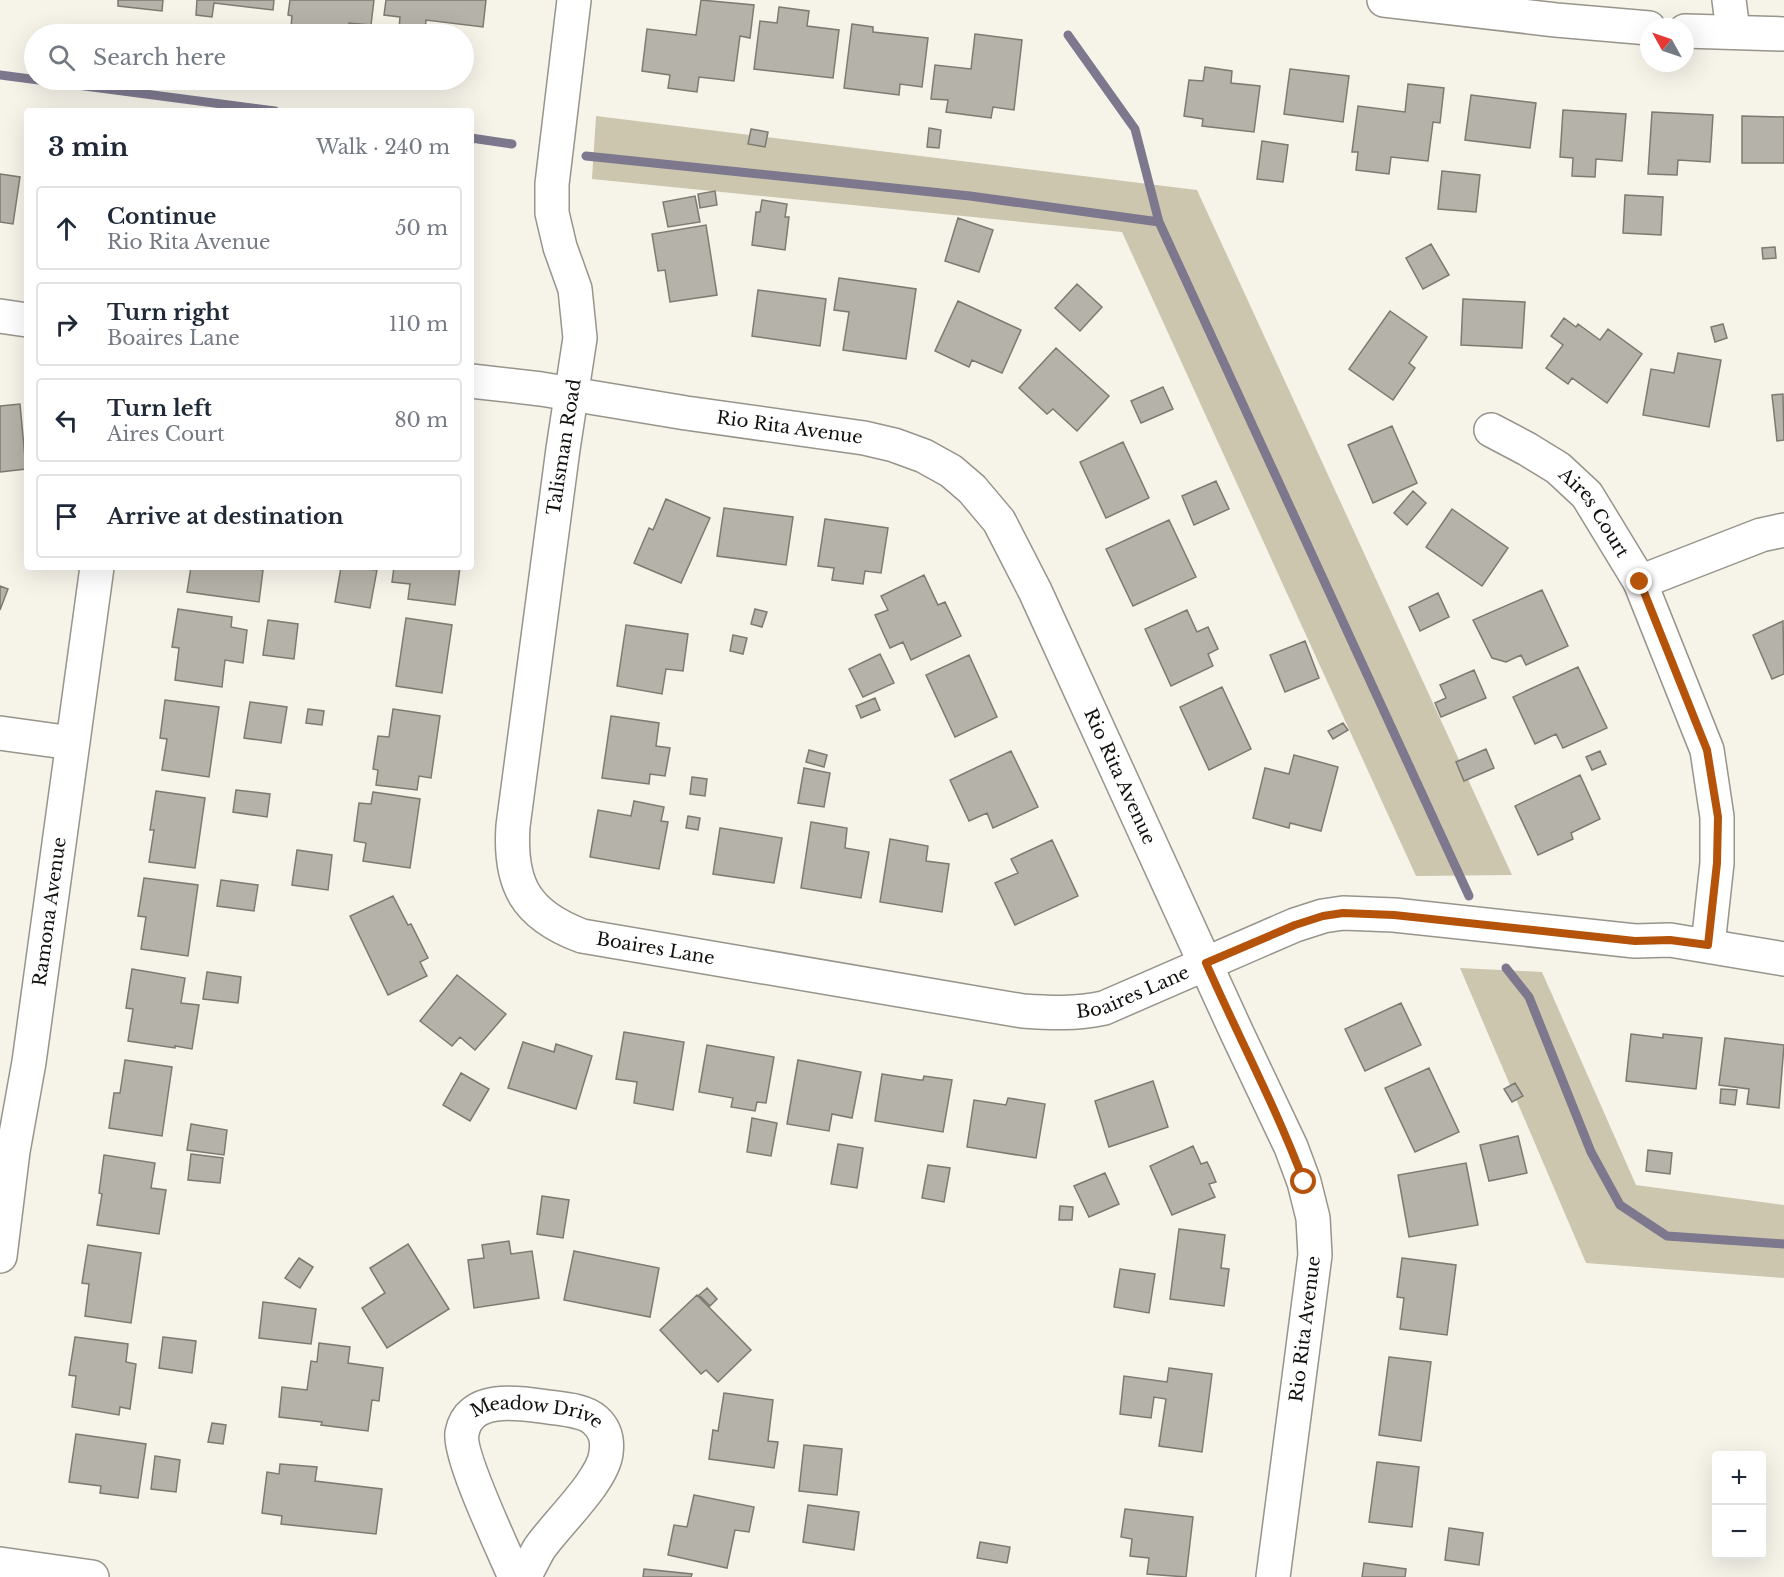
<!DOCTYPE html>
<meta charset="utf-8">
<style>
body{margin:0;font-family:"Libre Baskerville",serif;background:#f2f2f3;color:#1f2937}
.controls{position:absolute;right:18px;bottom:18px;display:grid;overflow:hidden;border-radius:6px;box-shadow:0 6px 24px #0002}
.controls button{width:54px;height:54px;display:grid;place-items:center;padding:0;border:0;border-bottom:2px solid #e0e1e3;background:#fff;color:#1f2937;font:30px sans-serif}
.compass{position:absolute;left:1640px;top:18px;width:54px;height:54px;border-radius:50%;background:#fff;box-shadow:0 6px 24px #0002;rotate:310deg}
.stop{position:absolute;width:18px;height:18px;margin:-14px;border:4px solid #b45309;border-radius:50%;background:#fff}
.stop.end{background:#b45309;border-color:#fff;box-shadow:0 2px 6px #0008}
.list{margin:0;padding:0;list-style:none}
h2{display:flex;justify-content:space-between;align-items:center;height:78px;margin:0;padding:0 24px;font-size:26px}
h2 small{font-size:20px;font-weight:400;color:#747a83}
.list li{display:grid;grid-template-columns:39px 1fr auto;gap:18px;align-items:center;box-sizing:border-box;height:84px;margin:0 12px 12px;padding:0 12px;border:2px solid #e0e1e3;border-radius:6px}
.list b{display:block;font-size:22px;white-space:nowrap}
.list p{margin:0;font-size:20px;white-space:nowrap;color:#747a83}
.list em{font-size:20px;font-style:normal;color:#747a83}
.icon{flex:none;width:33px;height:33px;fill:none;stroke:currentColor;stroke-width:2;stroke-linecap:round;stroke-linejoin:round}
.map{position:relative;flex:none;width:1784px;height:1577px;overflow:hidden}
.search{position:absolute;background:#fff;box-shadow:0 6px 24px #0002;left:24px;top:24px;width:450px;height:66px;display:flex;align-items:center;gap:15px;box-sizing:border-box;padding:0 21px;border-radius:33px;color:#747a83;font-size:22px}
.panel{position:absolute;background:#fff;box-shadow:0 6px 24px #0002;left:24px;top:108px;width:450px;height:462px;border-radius:6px}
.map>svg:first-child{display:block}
.green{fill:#ccc6af}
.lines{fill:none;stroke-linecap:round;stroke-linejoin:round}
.stream{stroke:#7d788d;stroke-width:9}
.building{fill:#b5b2a9;stroke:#7d7a71;stroke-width:1.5}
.minor-casing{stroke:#97948b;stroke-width:36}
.minor{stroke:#fff;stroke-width:33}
.route{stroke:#b45309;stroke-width:8}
.labels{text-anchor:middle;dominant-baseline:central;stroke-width:6;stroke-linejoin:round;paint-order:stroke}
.street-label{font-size:18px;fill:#11100d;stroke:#fff}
</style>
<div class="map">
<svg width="1784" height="1577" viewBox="0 0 1784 1577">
<rect width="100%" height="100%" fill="#f6f3e9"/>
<path class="green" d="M596,116L1197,190L1512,875L1416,876L1122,232L592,179Z
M1460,968L1542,972L1636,1185L1784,1205V1278L1586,1263Z"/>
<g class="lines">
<path class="stream" d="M1068,35L1135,129L1159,222
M0,75L275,111
M471,138L512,144
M586,156L970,196L1159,222L1469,896
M1506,968L1529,997L1591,1152L1620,1205L1667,1236L1784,1244"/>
</g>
<path class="building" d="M118,0H163L162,11L118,6Z
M197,0H274L273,10L214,3L212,17L196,15Z
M290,0H374L371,25L349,23L348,34L291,27L292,16L288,15Z
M386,0H486L483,27L426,20L425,32L399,28L400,17L384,15Z
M701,0L754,5L750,38L740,36L734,81L699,77L697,92L668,88L670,75L642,71L647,29L696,35Z
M779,7L809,11L807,26L839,30L833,78L754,69L760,21L777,23Z
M852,24L873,27V32L928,38L922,87L900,84L899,95L844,88Z
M975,34L1022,40L1014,110L993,107L991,118L946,112L948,100L931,99L935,65L971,69Z
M1205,67L1232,71L1231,83L1260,86L1254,132L1202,126L1203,119L1184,116L1189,80L1203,81Z
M1290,69L1349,76L1343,122L1284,114Z
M1408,84L1444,88L1440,123L1433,122L1428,161L1391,157L1389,174L1356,170L1358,152H1352L1358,106L1405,112Z
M1471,95L1536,103L1530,148L1465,140Z
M1563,110L1626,114L1622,161L1596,159L1595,177L1572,176L1573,158L1560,157Z
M1652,112L1713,115L1710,162L1678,160L1677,175L1648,174Z
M1742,116L1784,117V163H1742Z
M929,128L941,130L939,148L927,147Z
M751,129L768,132L765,147L748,144Z
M1262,141L1288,145L1283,182L1257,179Z
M1442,171L1480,175L1476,212L1438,209Z
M0,174L20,177L13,224L0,222Z
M715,191L717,205L700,208L698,194Z
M1625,195L1663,197L1661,235L1623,233Z
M695,196L700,222L668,227L663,202Z
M762,200L787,204L785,217H789L785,250L752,245L756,212H760Z
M958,218L993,230L979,272L945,261Z
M706,225L717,295L670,302L665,270L658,271L652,234Z
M1431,244L1449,275L1423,289L1406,258Z
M1775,247L1776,258L1763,259L1762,248Z
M839,278L916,289L906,359L843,350L849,312L834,310Z
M1077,284L1102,307L1080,331L1055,308Z
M758,290L826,299L820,346L752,336Z
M1463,299L1525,302L1522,348L1461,345Z
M958,301L1021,330L1002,373L972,360L969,367L935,351Z
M1390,311L1427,337L1409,363L1415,368L1393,400L1349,369Z
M1564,318L1576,327L1578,324L1600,340L1608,329L1642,354L1607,403L1572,378L1568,384L1546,368L1563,345L1551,336Z
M1723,324L1727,338L1715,342L1711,327Z
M1056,348L1109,396L1077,431L1053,409L1047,414L1019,388Z
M1678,353L1721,360L1709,427L1643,415L1651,369L1674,373Z
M1163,387L1173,409L1141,423L1131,401Z
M1783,394L1784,440L1777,441L1772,395Z
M20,404L26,469L0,472V406Z
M1392,426L1417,483L1373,503L1348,445Z
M1123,442L1149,498L1106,518L1080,462Z
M1216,481L1229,509L1194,525L1182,496Z
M1413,491L1426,503L1407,525L1394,513Z
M666,499L710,518L681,583L634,563L649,528L653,530Z
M724,508L793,517L786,565L717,556Z
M1452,509L1508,548L1482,586L1426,547Z
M825,519L888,528L881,573L865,571L863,584L832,580L834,568L818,566Z
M1169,520L1196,577L1133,606L1106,549Z
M191,567H245L263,570L259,602L187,592Z
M341,567L377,570L370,608L335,602Z
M394,567H460L455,605L408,599L410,584L392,582Z
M924,575L938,605L945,602L961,636L911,660L903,642L890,648L875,615L888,610L881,596Z
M0,586L8,589L0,610Z
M1542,590L1568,646L1526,665L1521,655L1506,662L1492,658L1473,620Z
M1438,593L1449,617L1420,631L1409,607Z
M178,609L232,617L231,627L247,630L243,663L225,660L222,687L175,680L179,648L172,647Z
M755,609L767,612L762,627L751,624Z
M1187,610L1197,632L1208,627L1218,649L1208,654L1213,666L1171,686L1145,629Z
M406,618L452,625L442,693L396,686Z
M268,620L298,624L294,659L263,655Z
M1783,621L1784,674L1772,679L1753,635Z
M626,625L688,634L683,671L666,669L662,694L617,686Z
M733,635L747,638L743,654L730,651Z
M1305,641L1319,678L1285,692L1270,655Z
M880,654L894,683L863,697L849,669Z
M969,655L997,717L955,737L926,675Z
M1578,667L1607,728L1563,748L1556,734L1535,744L1513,697Z
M1474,670L1486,698L1441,717L1435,703L1446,698L1440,685Z
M1222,687L1251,749L1209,770L1180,707Z
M875,698L880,710L861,718L856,706Z
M165,700L219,707L209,777L162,770L167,739L160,738Z
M250,702L287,707L281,743L244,738Z
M308,709L324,711L322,725L306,723Z
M393,709L440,716L431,778L419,776L417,790L376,785L378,770L373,769L378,736L389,737Z
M611,716L659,723L656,746L670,748L665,776L650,774L649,784L602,778Z
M1343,723L1348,730L1333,739L1328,731Z
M1486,749L1494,768L1464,781L1456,762Z
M809,750L827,755L824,767L806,762Z
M1011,751L1038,807L993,828L987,813L969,821L950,780Z
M1600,751L1606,764L1592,770L1586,757Z
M1294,755L1338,767L1321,831L1290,823L1289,828L1253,818L1265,768L1289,774Z
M804,768L830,773L824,807L798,803Z
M1580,775L1600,819L1571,833L1573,839L1538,855L1515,806Z
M692,777L707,779L705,796L690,794Z
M236,790L270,794L267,817L233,812Z
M156,791L205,798L195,868L149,862L154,830H150Z
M373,792L420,799L410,868L363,861L366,843L354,841L359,803L371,804Z
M634,801L664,807L661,821L668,822L659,869L590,857L598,810L631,816Z
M688,816L700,818L698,830L686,828Z
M811,822L847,828L845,848L869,852L861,898L801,888Z
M720,828L782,838L774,883L713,874Z
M890,839L928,846L926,861L949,864L942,912L880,902Z
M1052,840L1078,896L1015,925L995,883L1018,873L1011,859Z
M297,850L332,855L328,890L292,885Z
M144,878L198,885L188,956L141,949L146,917L138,916Z
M221,880L258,885L254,911L217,906Z
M393,896L408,925L411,924L428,958L420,962L427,976L388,995L350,916Z
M132,969L185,978L181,1003L199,1005L192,1049L175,1046V1048L128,1041L133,1009L126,1008Z
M207,972L241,977L238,1003L203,999Z
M457,975L506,1014L475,1050L460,1037L452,1046L420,1021Z
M1401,1003L1421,1045L1365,1071L1345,1029Z
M624,1032L684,1042L673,1110L634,1103L637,1082L616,1079Z
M1631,1034L1663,1038V1034L1702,1038L1696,1089L1626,1081Z
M1725,1038L1784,1045L1779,1108L1747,1104L1749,1089L1719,1085Z
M523,1042L554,1052L556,1044L592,1056L576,1109L508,1088Z
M707,1045L774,1057L766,1103L757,1102L755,1111L731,1107L733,1098L699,1092Z
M125,1060L172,1067L162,1136L109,1128L114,1093H120Z
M798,1060L861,1072L852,1118L832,1114L829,1131L787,1124Z
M1429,1068L1459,1132L1415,1152L1385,1088Z
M461,1073L489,1089L470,1121L443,1105Z
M882,1074L920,1080H923L924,1076L952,1080L943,1132L875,1121Z
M1153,1081L1168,1127L1109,1147L1095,1101Z
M1515,1083L1523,1096L1512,1102L1504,1089Z
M1721,1089L1737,1090L1735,1105L1720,1103Z
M1008,1098L1045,1104L1036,1158L967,1147L974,1100L1006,1105Z
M752,1118L777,1123L771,1156L747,1152Z
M191,1124L227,1130L224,1155L187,1150Z
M1518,1136L1527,1173L1489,1181L1480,1145Z
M838,1144L863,1148L857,1188L831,1184Z
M1193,1146L1201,1164L1207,1162L1211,1170L1216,1182L1209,1184L1215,1197L1172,1215L1150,1166Z
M1648,1150L1672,1153L1670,1174L1646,1171Z
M191,1154L223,1158L220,1183L188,1180Z
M104,1155L155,1163L151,1188L166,1190L159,1234L97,1225L102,1194L99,1193Z
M1466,1163L1478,1225L1409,1237L1398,1175Z
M928,1165L950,1168L944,1202L922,1198Z
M1105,1173L1119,1204L1089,1217L1074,1186Z
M542,1196L569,1200L563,1238L537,1234Z
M1060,1206L1073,1207L1072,1220H1059Z
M1179,1229L1225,1235L1221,1268L1229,1269L1224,1306L1170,1299Z
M509,1241L511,1254L532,1251L539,1298L474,1308L468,1260L484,1258L482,1245Z
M408,1244L449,1309L387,1348L362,1308L385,1293L370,1268Z
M88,1245L141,1253L131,1323L85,1316L89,1284L82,1283Z
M574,1251L659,1268L650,1317L564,1300Z
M299,1258L313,1267L300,1288L285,1278Z
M1402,1258L1456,1265L1447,1335L1400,1329L1404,1298L1397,1297Z
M1120,1269L1155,1274L1149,1313L1114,1307Z
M707,1288L717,1299L710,1306L699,1295Z
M697,1295L751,1350L718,1382L706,1370L701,1374L660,1330Z
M263,1302L316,1309L311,1344L259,1338Z
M75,1337L128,1344L126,1362L136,1364L130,1409L120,1407L119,1415L72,1407L76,1376L69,1375Z
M163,1337L196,1341L192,1373L159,1368Z
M319,1343L350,1347L348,1363L383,1368L379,1401L372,1400L368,1431L321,1425L322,1422L279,1417L282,1387L307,1390L311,1361L317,1362Z
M1389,1357L1431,1362L1421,1441L1379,1435Z
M1169,1368L1212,1374L1202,1452L1159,1446L1166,1399L1154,1397L1151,1418L1120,1414L1124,1376L1167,1382Z
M724,1393L773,1400L768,1441L778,1442L774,1468L709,1459L713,1430L718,1431Z
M212,1423L226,1425L223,1444L208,1442Z
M76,1434L146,1444L138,1498L100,1493L101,1486L69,1482Z
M804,1445L842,1449L837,1495L799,1491Z
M155,1456L180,1460L176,1492L151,1489Z
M1377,1462L1419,1467L1412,1527L1369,1522Z
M280,1464L317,1467L315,1481L382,1489L376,1534L281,1524L282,1516L262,1513L267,1472L279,1474Z
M694,1495L754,1507L749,1532L735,1530L727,1568L668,1555L674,1525L687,1527Z
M808,1505L859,1512L854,1550L803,1542Z
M1125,1509L1193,1517L1186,1577L1147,1574L1149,1558L1130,1556L1132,1539L1121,1537Z
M1449,1528L1483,1533L1479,1565L1445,1560Z
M980,1542L1010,1547L1007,1563L977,1558Z
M1364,1563L1406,1569L1405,1577H1362Z
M644,1569L692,1574L691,1577H643Z"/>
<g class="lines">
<g class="minor-casing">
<g id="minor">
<path id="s1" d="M574,0L552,184V213L560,247L575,289L580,338L563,449L513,826C509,885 526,915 582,936L1023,1011C1052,1013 1075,1014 1104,1008L1295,925L1323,916L1343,913L1394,915L1635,941L1670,940L1784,959"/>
<path d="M1384,0L1556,20L1649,28"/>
<path d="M1729,0L1733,31"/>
<path d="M1685,31L1784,34"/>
<path d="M0,316L27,320"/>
<path id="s2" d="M471,381L541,389L686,413L864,438L894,445L924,456L951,471L972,489L999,521L1035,591L1236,1031L1291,1147L1304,1182L1313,1218L1315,1255L1273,1577"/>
<path id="s3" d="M1491,430L1527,449L1558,468L1587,495L1640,582L1707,750L1717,817V863L1708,945"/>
<path d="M1640,582L1761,535L1784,530"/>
<path d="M0,733L72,743"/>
<path id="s4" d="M0,1256L13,1151L29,1062L97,567"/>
<path d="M0,1564L92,1577"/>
<path id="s5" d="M515,1577C504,1551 458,1455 462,1433C469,1394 520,1403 548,1407C562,1409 584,1410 595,1420C605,1429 608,1439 606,1453C603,1481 556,1524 539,1549C534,1558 529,1568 524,1577"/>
</g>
</g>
<use href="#minor" class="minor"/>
</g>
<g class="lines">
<path class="route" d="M1304,1182C1276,1107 1238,1036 1206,963L1295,925L1323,916L1343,913L1394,915L1635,941L1670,940L1708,945L1717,863L1718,817L1707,750L1640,582"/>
</g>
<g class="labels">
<g class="street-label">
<text stroke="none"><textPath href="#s2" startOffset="322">Rio Rita Avenue</textPath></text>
<text transform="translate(564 447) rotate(-81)">Talisman Road</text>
<text stroke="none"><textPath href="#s3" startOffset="135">Aires Court</textPath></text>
<text stroke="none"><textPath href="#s2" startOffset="843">Rio Rita Avenue</textPath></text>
<text stroke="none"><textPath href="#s4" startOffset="348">Ramona Avenue</textPath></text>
<text stroke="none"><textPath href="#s1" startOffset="1053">Boaires Lane</textPath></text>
<text stroke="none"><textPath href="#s1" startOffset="1539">Boaires Lane</textPath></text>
<text transform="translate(1305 1329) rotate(-83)">Rio Rita Avenue</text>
<text stroke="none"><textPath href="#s5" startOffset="244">Meadow Drive</textPath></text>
</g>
</g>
</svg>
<div class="controls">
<button>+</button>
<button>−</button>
</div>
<svg class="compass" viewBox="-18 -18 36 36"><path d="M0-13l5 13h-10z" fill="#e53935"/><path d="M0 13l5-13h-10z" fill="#747a83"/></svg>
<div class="stop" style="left:1304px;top:1182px"></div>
<div class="stop end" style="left:1640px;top:582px"></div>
<div class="search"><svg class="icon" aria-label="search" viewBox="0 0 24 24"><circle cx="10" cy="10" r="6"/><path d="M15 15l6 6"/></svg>Search here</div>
<section class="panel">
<h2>3 min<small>Walk · 240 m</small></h2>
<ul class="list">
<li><svg class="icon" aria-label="ahead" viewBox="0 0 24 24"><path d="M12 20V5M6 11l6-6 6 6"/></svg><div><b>Continue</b><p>Rio Rita Avenue</p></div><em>50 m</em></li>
<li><svg class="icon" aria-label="right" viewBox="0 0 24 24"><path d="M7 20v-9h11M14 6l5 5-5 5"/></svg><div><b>Turn right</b><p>Boaires Lane</p></div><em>110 m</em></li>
<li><svg class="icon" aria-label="left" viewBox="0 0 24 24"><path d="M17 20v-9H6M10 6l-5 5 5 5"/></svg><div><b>Turn left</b><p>Aires Court</p></div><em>80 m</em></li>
<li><svg class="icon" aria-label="arrive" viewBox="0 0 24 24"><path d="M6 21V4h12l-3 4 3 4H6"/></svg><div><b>Arrive at destination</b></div></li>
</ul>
</section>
</div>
